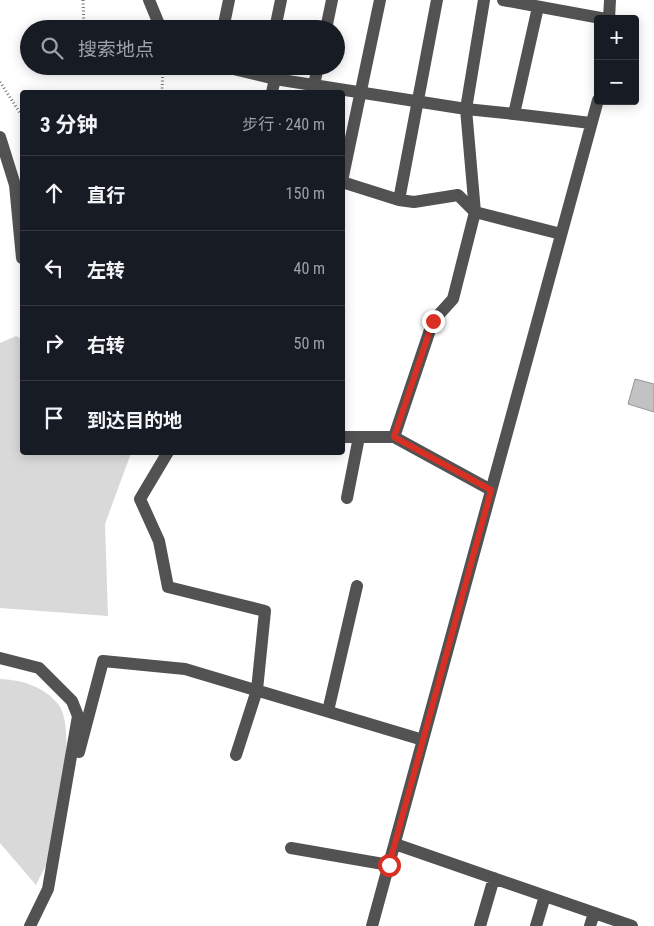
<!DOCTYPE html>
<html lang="zh">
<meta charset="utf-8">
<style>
body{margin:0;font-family:"Roboto Condensed","Noto Sans SC",sans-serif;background:#20242c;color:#f1f3f6}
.controls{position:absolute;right:15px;top:15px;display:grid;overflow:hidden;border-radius:5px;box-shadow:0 2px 12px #0003}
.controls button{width:45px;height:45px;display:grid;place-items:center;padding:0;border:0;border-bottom:1px solid #363941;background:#171b24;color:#f1f3f6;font:25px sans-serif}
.stop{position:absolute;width:15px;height:15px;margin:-11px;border:4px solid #d93025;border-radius:50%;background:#fff}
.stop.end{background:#d93025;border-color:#fff;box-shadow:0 1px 5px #0008}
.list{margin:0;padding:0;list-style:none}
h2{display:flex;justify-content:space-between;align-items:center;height:65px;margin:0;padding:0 20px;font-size:21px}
h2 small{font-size:16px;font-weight:400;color:#9ea1a6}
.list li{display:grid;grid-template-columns:32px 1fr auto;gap:15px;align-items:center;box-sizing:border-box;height:75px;padding:0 20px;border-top:1px solid #363941}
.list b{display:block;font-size:19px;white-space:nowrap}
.list em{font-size:16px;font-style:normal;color:#9ea1a6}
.icon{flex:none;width:28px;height:28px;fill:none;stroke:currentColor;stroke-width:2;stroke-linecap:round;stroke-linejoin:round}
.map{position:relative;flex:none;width:654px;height:926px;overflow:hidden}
.search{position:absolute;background:#171b24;box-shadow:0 2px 12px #0003;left:20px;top:20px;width:325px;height:55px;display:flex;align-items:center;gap:12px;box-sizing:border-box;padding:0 18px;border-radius:28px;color:#9ea1a6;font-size:19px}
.panel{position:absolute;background:#171b24;box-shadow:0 2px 12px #0003;left:20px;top:90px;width:325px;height:365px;border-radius:5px}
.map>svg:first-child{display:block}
.green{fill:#d9d9d9}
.building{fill:#c2c2c2;stroke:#969696}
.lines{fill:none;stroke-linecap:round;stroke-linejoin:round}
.path{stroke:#747474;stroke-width:3;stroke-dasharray:1 2.5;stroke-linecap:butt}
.minor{stroke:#525252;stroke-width:12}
.route{stroke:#d93025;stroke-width:6}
</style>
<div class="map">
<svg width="654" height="926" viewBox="0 0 654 926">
<rect width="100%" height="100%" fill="#fff"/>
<path class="green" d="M16,336L22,339V452L131,453L105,524L108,616L0,608V343Z
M0,679C22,680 43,686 58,704C77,726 59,822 52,850C49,862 41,874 36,885L0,843Z"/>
<path class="building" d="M635,379L654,384V412L628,404Z"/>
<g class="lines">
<path class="path" d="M83,0L84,29
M0,82L22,116
M162,92L163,66"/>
<path class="minor" d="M149,0L161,29
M484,0L466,109L514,114
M503,0L606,19
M538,7L514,114L591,123
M609,19L610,0
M223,29L229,0
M275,29L281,0
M326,29L332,0
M221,66L275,79L466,109L475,212L561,234
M314,85L318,66
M272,92L275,79
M0,137L15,185L22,258
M342,181L380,0
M342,182L399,200L414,202L458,195L475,212L453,299L433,321L394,437
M399,200L437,0
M342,437H394L491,490
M168,452L140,499L159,541L168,587L265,611L257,690L236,755
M347,498L359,437
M0,658L39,668L72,701L78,716L48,889L30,926
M328,711L357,586
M79,752L103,661L185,669L423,740
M395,844L632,926
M291,848L389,865
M372,926L598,100
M480,926L494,878
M536,926L545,896
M590,926L594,913"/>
</g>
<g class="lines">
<path class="route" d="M389,865L491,490L394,437L433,321"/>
</g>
</svg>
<div class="controls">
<button>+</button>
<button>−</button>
</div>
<div class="stop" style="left:389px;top:865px"></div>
<div class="stop end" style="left:433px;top:321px"></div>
<div class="search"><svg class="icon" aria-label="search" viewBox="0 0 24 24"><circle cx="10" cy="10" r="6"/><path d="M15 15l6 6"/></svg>搜索地点</div>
<section class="panel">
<h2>3 分钟<small>步行 · 240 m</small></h2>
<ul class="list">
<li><svg class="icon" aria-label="ahead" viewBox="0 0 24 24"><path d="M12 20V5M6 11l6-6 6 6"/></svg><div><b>直行</b></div><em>150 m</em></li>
<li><svg class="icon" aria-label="left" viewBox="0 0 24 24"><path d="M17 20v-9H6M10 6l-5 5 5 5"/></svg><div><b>左转</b></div><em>40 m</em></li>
<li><svg class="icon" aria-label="right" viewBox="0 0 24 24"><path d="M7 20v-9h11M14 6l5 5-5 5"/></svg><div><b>右转</b></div><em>50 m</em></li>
<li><svg class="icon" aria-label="arrive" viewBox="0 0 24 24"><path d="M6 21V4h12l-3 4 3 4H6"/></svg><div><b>到达目的地</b></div></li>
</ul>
</section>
</div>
